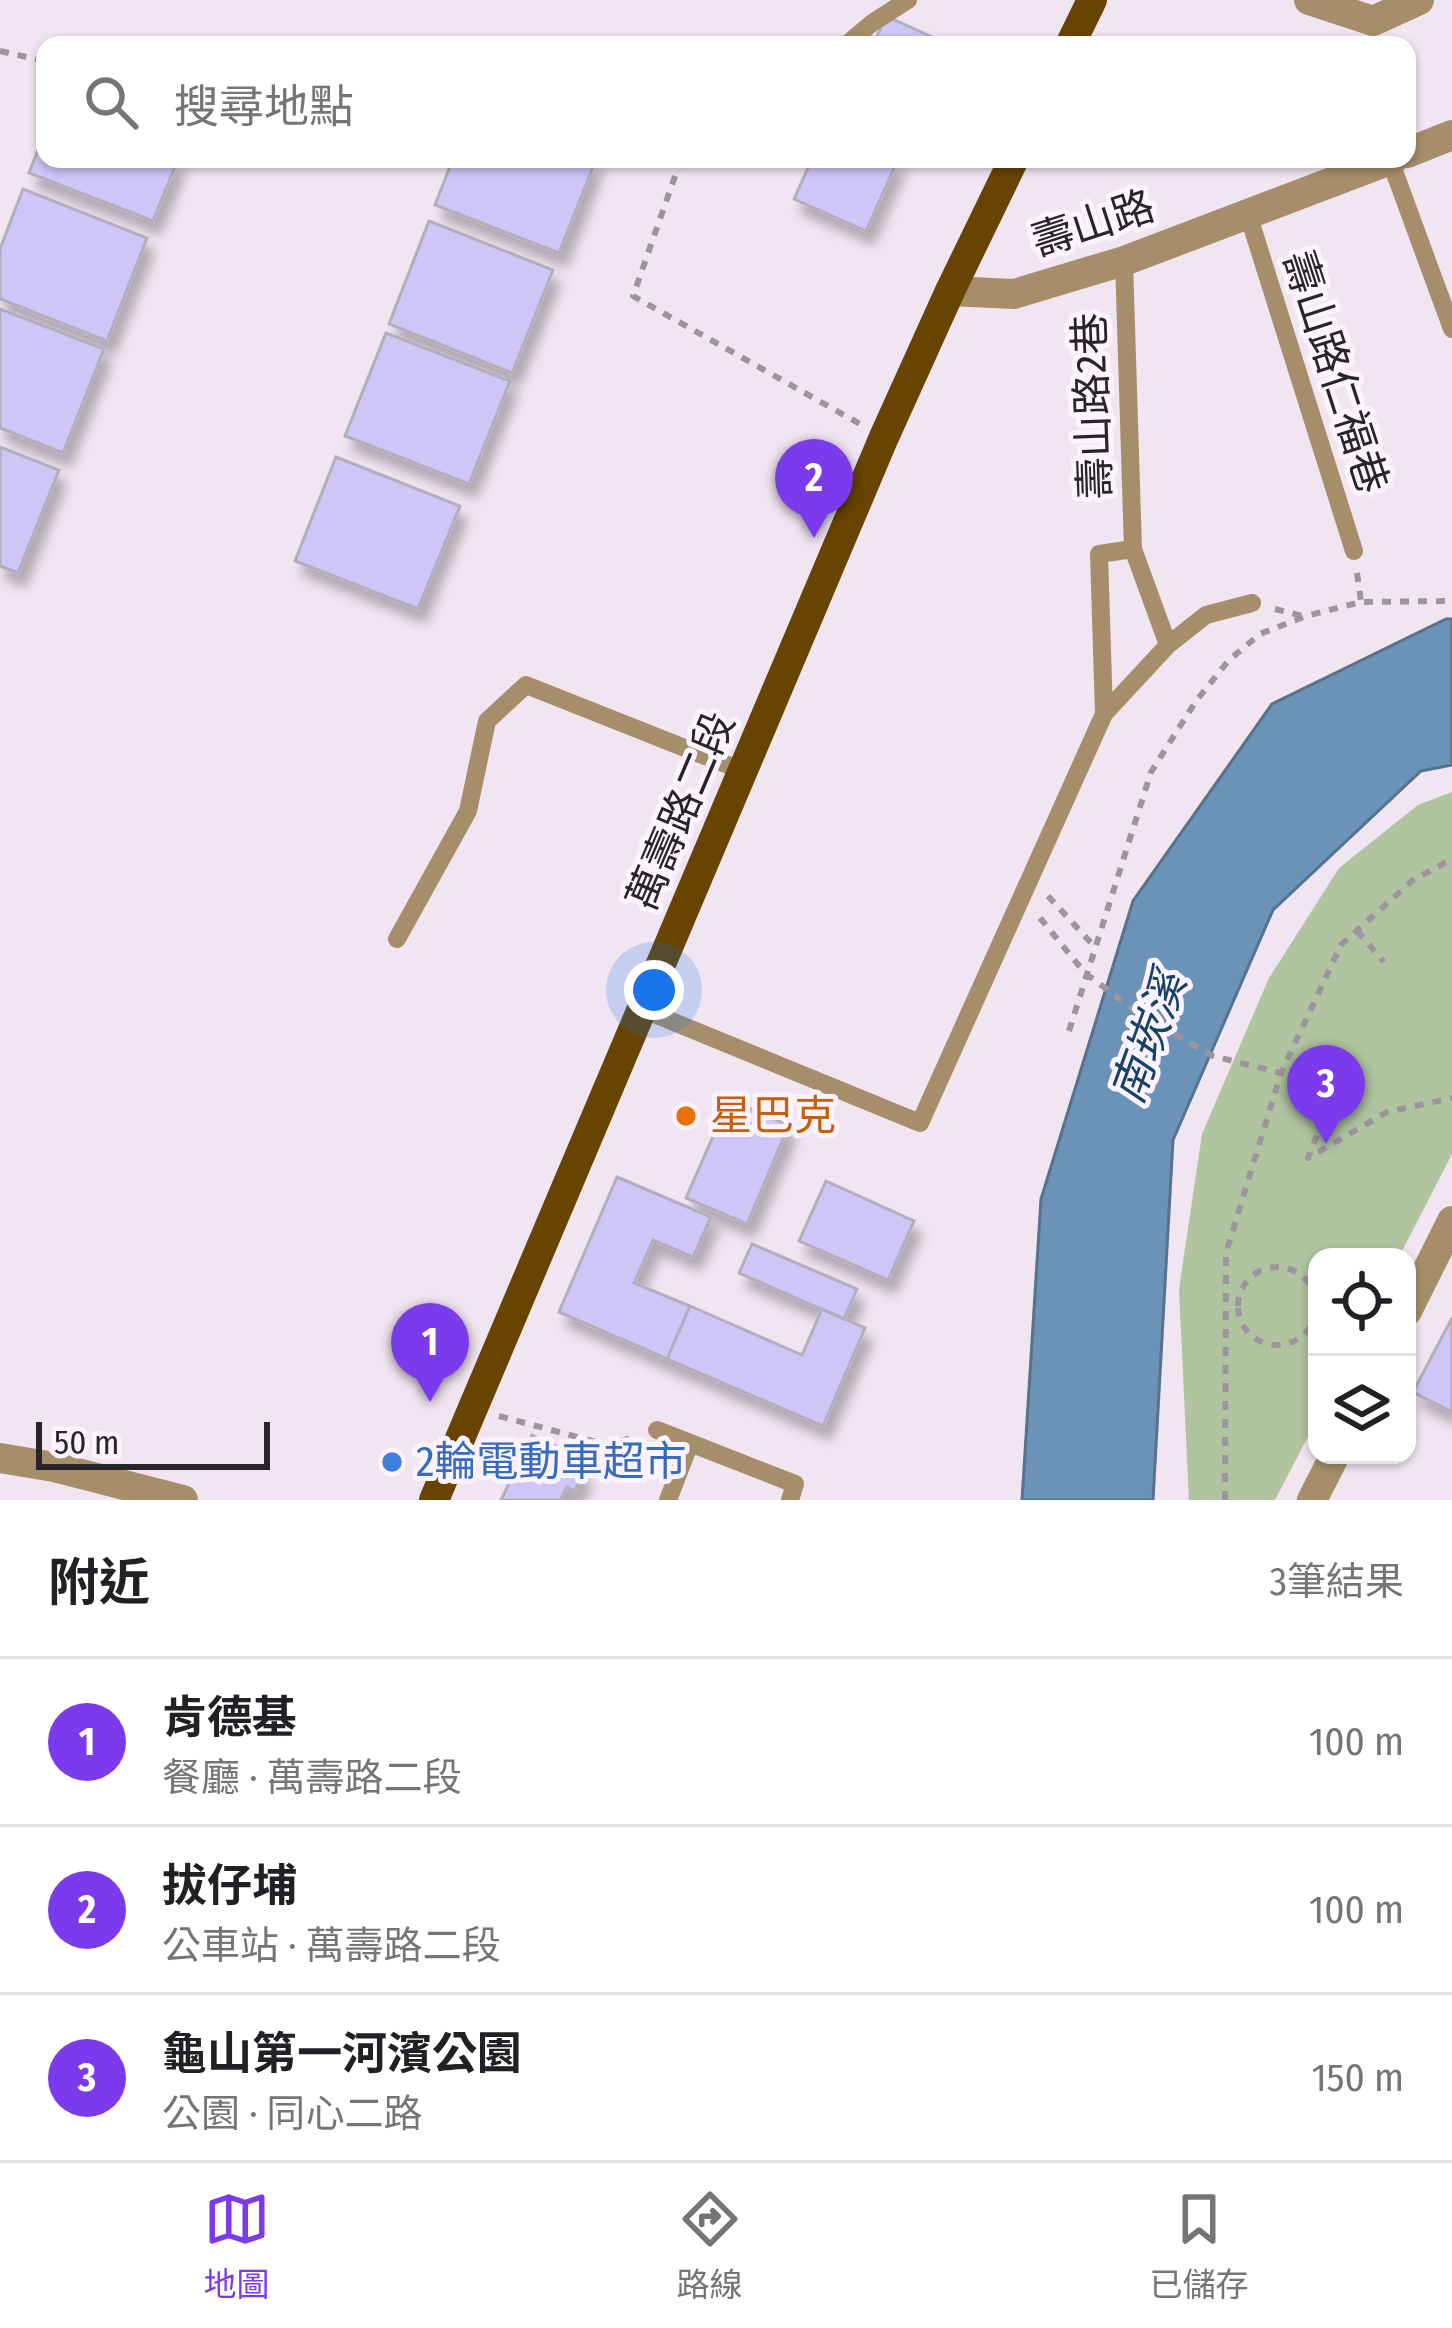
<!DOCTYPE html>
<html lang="zh-TW">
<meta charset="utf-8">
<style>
body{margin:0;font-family:"Fira Sans Condensed","Noto Sans TC",sans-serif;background:#f2f2f2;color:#202124}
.controls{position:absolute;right:36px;bottom:36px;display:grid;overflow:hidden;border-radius:24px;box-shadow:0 3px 9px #0004}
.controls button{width:108px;height:108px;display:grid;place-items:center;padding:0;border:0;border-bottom:3px solid #e0e0e0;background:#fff;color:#202124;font:60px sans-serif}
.scale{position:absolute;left:36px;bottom:30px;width:234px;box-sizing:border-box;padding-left:12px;border:6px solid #282429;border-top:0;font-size:33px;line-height:42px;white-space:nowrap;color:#282429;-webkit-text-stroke:9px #fdf3fe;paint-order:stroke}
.you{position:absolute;left:654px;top:990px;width:42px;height:42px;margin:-30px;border:9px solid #fff;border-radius:50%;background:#1a73e8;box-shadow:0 0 0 18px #1a73e833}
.badge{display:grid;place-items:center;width:78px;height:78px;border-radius:50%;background:#7c3aed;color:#fff;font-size:39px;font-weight:700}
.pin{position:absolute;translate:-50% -99px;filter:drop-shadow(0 3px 6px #0008)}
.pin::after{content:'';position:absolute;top:63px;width:42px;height:36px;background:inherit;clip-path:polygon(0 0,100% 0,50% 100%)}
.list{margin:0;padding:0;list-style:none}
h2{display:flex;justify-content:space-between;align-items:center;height:156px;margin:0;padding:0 48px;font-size:51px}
h2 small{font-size:39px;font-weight:400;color:#757577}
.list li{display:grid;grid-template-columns:78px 1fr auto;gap:36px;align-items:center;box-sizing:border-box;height:168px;padding:0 48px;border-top:3px solid #e0e0e0}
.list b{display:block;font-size:45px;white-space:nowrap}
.list p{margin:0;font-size:39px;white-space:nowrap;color:#757577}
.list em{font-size:39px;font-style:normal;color:#757577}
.icon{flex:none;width:66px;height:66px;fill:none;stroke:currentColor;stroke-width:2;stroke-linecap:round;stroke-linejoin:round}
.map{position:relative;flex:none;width:1452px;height:1500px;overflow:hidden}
.search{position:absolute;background:#fff;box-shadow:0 3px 9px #0004;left:36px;right:36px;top:36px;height:132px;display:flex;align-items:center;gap:30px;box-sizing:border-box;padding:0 42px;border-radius:24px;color:#757577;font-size:45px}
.sheet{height:660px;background:#fff}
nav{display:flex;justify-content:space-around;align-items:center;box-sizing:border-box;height:168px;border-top:3px solid #e0e0e0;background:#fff;font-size:33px;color:#757577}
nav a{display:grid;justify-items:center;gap:6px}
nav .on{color:#7c3aed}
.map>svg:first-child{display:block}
.green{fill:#afc49f}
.water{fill:#6b93b7;stroke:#57728c;stroke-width:3}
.building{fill:#cfc5f7;stroke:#b1aebd;stroke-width:3;filter:url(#shadow)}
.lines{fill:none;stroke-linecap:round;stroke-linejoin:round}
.path{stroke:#9d959e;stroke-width:6;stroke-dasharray:9 9;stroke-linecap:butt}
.service{stroke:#a78e6a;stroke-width:18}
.minor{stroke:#a78e6a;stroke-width:30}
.primary{stroke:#674400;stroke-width:30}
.food-dot{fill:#e8710a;stroke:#fdf3fe;stroke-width:4.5}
.shop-dot{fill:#3f7fe0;stroke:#fdf3fe;stroke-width:4.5}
.labels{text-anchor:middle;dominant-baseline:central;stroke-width:10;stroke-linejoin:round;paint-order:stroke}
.street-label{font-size:42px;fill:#282429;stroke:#fdf3fe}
.food-label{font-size:42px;fill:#c56008;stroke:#fdf3fe;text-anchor:start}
.shop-label{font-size:42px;fill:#366cbe;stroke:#fdf3fe;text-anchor:start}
.water-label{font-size:45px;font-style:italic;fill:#144367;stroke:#fdf3fe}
</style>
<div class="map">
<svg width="1452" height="1500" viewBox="0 0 1452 1500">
<defs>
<filter id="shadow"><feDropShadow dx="7" dy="13" stdDeviation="6" flood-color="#0004"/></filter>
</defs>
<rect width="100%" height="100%" fill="#f1e5f2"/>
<path class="green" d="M1452,792V1154L1399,1257H1317V1419L1275,1500H1189L1179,1289L1202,1134L1269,978L1339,868L1418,805Z"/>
<path class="water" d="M1446,619H1452V765L1421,771L1273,910L1173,1140L1153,1500H1022L1041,1199L1133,901L1272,704Z"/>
<path class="building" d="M886,16L941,41L940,45H873Z
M45,132V159H178L153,221L29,173Z
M453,159H596L559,253L435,205Z
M812,159H898L866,231L794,199Z
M23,189L147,238L107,341L0,299V249Z
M429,221L553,270L512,373L389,324Z
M0,309L104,349L63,453L0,428Z
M386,333L510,381L469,484L345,436Z
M0,447L59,470L18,573L0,566Z
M336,457L460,506L418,609L295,561Z
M729,1100L789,1125L747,1224L686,1198Z
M617,1177L711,1217L693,1257L653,1240L634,1283L690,1306L667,1359L559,1312Z
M826,1181L914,1221L888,1280L799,1241Z
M752,1244L857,1289L844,1319L739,1273Z
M690,1306L802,1355L822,1309L865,1328L823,1426L667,1359Z
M1452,1318V1412L1413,1392Z
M532,1435L580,1457L573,1467L584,1473L575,1491L567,1487L560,1500H501Z"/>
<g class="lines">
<path class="path" d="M0,51L45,61
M681,159L633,296L860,424
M1357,573L1361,601
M1275,609L1303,616
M1048,896L1094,946
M1040,918L1085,973L1141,1015L1213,1056L1281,1073L1344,1066L1308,1158L1387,1112L1452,1098
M1357,931L1384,962
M1069,1031L1151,772L1196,701L1229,660L1260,634L1306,616L1361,602L1452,601
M1238 1306a39 39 0 1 1 78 0a39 39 0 1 1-78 0Z
M499,1416L607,1445L637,1436
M1225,1500L1226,1253L1281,1073L1341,945L1413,880L1452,859"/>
<path class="service" d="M846,45L872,23L908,0
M1390,160L1452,329
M1248,214L1354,551
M1124,261L1133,549
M1104,714L1168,645L1206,615L1252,603
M397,939L468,811L487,721L526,685L743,771
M642,1009L920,1123L1104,714L1099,554L1133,549L1168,645
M657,1430L795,1484L790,1500
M668,1500L690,1443"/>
<path class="minor" d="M1309,0L1373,21L1419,0
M1407,153L1452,135
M950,291L1014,294L1124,261L1393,159
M1407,1311L1452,1221
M0,1458L54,1467L183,1500
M1312,1500L1335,1455"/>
<path class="primary" d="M1070,45L1092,0
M434,1500L884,437L950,291L1014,159"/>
</g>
<circle class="food-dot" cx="686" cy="1116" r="12"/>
<circle class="shop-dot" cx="392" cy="1462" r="12"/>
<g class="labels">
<g class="street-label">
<text transform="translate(1093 224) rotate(-18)">壽山路</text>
<text transform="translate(1335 372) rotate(72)">壽山路仁福巷</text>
<text transform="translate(1093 406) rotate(-92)">壽山路2巷</text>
<text transform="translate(681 811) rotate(-67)">萬壽路二段</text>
</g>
<g class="food-label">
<text x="710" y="1116">星巴克</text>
</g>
<g class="shop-label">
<text x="416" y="1462">2輪電動車超市</text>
</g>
<g class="water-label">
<text transform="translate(1149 1038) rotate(-70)">南崁溪</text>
</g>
</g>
</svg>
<div class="controls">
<button><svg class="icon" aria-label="locate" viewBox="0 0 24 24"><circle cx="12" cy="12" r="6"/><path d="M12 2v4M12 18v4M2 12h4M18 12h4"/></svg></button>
<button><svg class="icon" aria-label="layers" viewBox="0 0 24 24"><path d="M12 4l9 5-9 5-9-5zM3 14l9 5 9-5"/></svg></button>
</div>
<div class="scale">50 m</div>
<div class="you"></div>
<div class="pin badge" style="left:430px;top:1402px">1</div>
<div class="pin badge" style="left:814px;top:538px">2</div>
<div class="pin badge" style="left:1326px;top:1144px">3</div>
<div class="search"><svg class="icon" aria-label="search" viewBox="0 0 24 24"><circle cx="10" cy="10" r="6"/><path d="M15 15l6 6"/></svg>搜尋地點</div>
</div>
<section class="sheet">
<h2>附近<small>3筆結果</small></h2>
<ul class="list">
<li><span class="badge">1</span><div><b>肯德基</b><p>餐廳 · 萬壽路二段</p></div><em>100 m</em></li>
<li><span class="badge">2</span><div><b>拔仔埔</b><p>公車站 · 萬壽路二段</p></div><em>100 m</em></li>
<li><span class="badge">3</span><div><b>龜山第一河濱公園</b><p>公園 · 同心二路</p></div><em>150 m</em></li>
</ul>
</section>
<nav>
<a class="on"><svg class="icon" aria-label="map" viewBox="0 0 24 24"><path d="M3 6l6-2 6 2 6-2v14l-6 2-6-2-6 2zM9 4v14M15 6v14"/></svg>地圖</a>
<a><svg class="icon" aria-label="directions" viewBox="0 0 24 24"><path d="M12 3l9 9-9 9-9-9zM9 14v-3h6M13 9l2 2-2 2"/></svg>路線</a>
<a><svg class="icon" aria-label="saved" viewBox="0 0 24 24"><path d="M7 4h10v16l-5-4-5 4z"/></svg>已儲存</a>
</nav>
